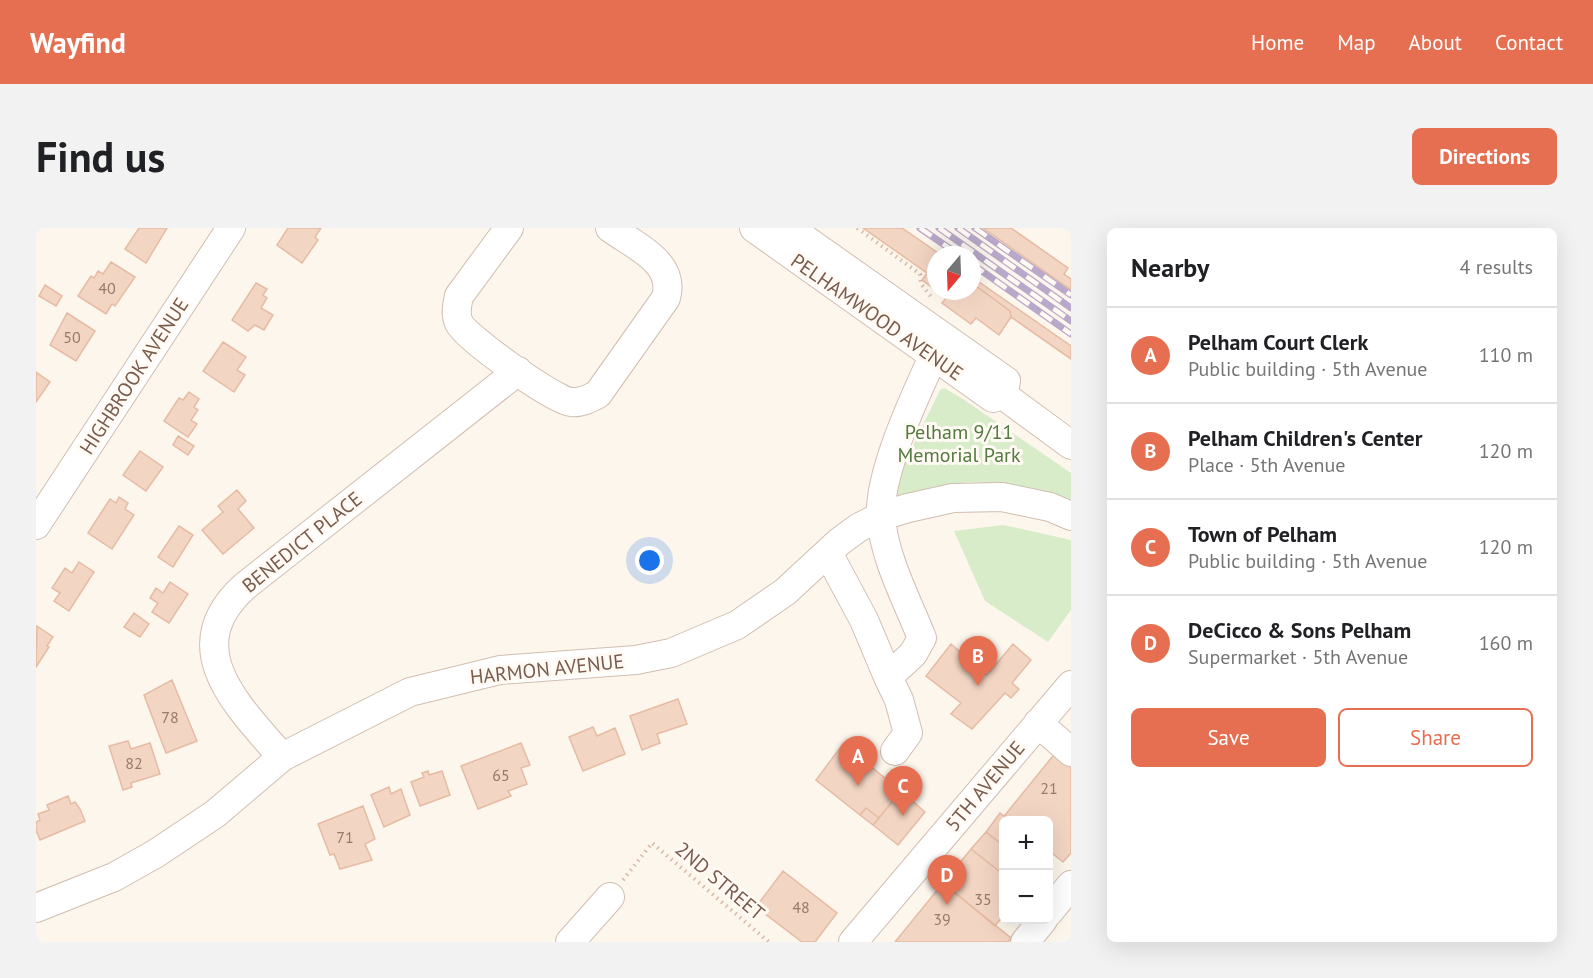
<!DOCTYPE html>
<meta charset="utf-8">
<style>
body{margin:0;font-family:"PT Sans",sans-serif;background:#f2f2f2;color:#202124}
.controls{position:absolute;right:18px;bottom:18px;display:grid;overflow:hidden;border-radius:9px;box-shadow:0 6px 24px #0002}
.controls button{width:54px;height:54px;display:grid;place-items:center;padding:0;border:0;border-bottom:2px solid #e0e0e0;background:#fff;color:#202124;font:30px sans-serif}
.compass{position:absolute;left:891px;top:18px;width:54px;height:54px;border-radius:50%;background:#fff;box-shadow:0 6px 24px #0002;rotate:199deg}
.you{position:absolute;left:614px;top:333px;width:21px;height:21px;margin:-15px;border:4px solid #fff;border-radius:50%;background:#1a73e8;box-shadow:0 0 0 9px #1a73e833}
.badge{display:grid;place-items:center;width:39px;height:39px;border-radius:50%;background:#e76f51;color:#fff;font-size:20px;font-weight:700}
.pin{position:absolute;translate:-50% -50px;filter:drop-shadow(0 2px 3px #0008)}
.pin::after{content:'';position:absolute;top:32px;width:21px;height:18px;background:inherit;clip-path:polygon(0 0,100% 0,50% 100%)}
.list{margin:0;padding:0;list-style:none}
h2{display:flex;justify-content:space-between;align-items:center;height:78px;margin:0;padding:0 24px;font-size:26px}
h2 small{font-size:20px;font-weight:400;color:#757577}
.list li{display:grid;grid-template-columns:39px 1fr auto;gap:18px;align-items:center;box-sizing:border-box;height:96px;padding:0 24px;border-top:2px solid #e0e0e0}
.list b{display:block;font-size:22px;white-space:nowrap}
.list p{margin:0;font-size:20px;white-space:nowrap;color:#757577}
.list em{font-size:20px;font-style:normal;color:#757577}
.actions{display:flex;gap:12px;padding:18px 24px}
.actions a{flex:1;padding:14px 0;border:2px solid #e76f51;border-radius:9px;text-align:center;font-size:21px;color:#e76f51}
.actions .main{background:#e76f51;color:#fff}
.map{position:relative;flex:none;width:1035px;height:714px;overflow:hidden;border-radius:9px}
header{display:flex;align-items:center;gap:36px;box-sizing:border-box;height:84px;padding:0 30px;background:#e76f51;color:#fff}
header strong{font-size:28px}
nav{display:flex;gap:33px;margin-inline-start:auto;font-size:21px}
.intro{display:flex;align-items:center;justify-content:space-between;box-sizing:border-box;height:144px;padding:0 36px}
h1{margin:0;font-size:42px}
.button{padding:15px 27px;border-radius:9px;background:#e76f51;color:#fff;font-size:21px;font-weight:700}
main{display:flex;gap:36px;padding:0 36px}
aside{flex:1;background:#fff;border-radius:9px;box-shadow:0 6px 24px #0002}
.map>svg:first-child{display:block}
.green{fill:#d8ecc9}
.building{fill:#f3d5c3;stroke:#e6bba3;stroke-width:1.5}
.lines{fill:none;stroke-linecap:round;stroke-linejoin:round}
.minor-casing{stroke:#d1beb0;stroke-width:30}
.path{stroke:#d9b8a5;stroke-width:4;stroke-dasharray:1.5 4.5;stroke-linecap:butt}
.minor{stroke:#fff;stroke-width:28}
.rail-casing{stroke:#b9a8c9;stroke-width:7}
.rail{stroke:#fffaf3;stroke-width:4.5;stroke-dasharray:14;stroke-linecap:butt}
.labels{text-anchor:middle;dominant-baseline:central;stroke-width:6;stroke-linejoin:round;paint-order:stroke}
.number-label{font-size:16px;fill:#987a6a}
.street-label{font-size:20px;fill:#7a5c4d;stroke:#fffaf3}
.park-label{font-size:20px;fill:#537a41;stroke:#fffaf3}
</style>
<header>
<strong>Wayfind</strong>
<nav><a>Home</a><a>Map</a><a>About</a><a>Contact</a></nav>
</header>
<div class="intro"><h1>Find us</h1><a class="button">Directions</a></div>
<main>
<div class="map">
<svg width="1035" height="714" viewBox="0 0 1035 714">
<rect width="100%" height="100%" fill="#fdf6ec"/>
<path class="green" d="M908,160L927,171L1035,245V274L962,256L933,254L857,268L863,246L904,162Z
M967,297L1035,312V382L1012,414L949,373L918,303Z"/>
<path class="building" d="M103,0H131L110,35L89,21Z
M252,0H285L279,9L282,12L266,35L241,17Z
M827,0H866L905,27H900V35L891,45Z
M947,0H975L1032,40L1028,46L1035,51V62Z
M75,34L99,49L79,78L76,76L70,86L42,68L55,48L58,50L62,43L67,46Z
M898,35H900V62L886,52Z
M936,49L1035,118V131L975,89L974,83L936,55Z
M220,55L231,61L227,67L231,70L225,80L237,87L228,102L219,97L212,103L196,92Z
M936,55L974,83L975,89L963,107L940,90L935,96L906,75L910,70L901,63H936Z
M9,57L26,68L20,78L3,68Z
M31,85L59,103L40,133L14,117Z
M187,114L210,129L201,142L209,147L198,164L167,143Z
M0,144L14,154L0,174Z
M153,164L163,171L158,179L162,182L155,192L161,196L152,209L128,193L143,170L147,172Z
M142,208L158,218L152,227L137,217Z
M104,223L127,239L110,263L87,247Z
M201,262L210,273L202,281L218,300L187,326L166,302L187,284L182,278Z
M83,269L92,275L89,281L98,287L76,321L52,305L74,271L80,275Z
M143,298L157,307L137,339L122,329Z
M43,334L58,344L33,383L18,373L24,365L16,360L29,340L36,345Z
M134,354L152,366L133,395L116,384L122,375L114,370L120,360L127,365Z
M98,385L113,396L104,409L88,399Z
M1,398L17,409L11,418L13,419L0,439Z
M915,416L951,447L977,416L995,432L976,455L983,461L975,470L969,465L936,501L915,486L925,475L890,448Z
M136,452L161,513L130,525L108,467Z
M642,471L651,496L621,506L624,515L606,522L594,488Z
M557,499L561,508L579,500L589,526L547,543L533,509Z
M92,513L95,521L114,515L124,546L95,555L96,559L87,562L73,518Z
M485,515L494,537L485,540L491,556L472,563L475,568L442,581L425,538Z
M807,516L865,563L843,590L830,580L824,587L780,552Z
M1021,523L1035,534V625L1027,634L1012,622V592H976L969,587Z
M392,543L393,547L406,543L414,567L384,578L375,554L388,549L386,545Z
M353,559L355,566L365,561L374,587L348,599L335,567Z
M865,563L889,584L862,617L837,597Z
M32,568L35,576L39,574L44,581L49,593L4,612L0,602V594L4,592L2,586L13,582L11,577Z
M327,578L339,611L329,616L336,632L304,641L298,626L294,627L282,596Z
M830,580L843,590L837,597L824,587Z
M964,585L973,592H968V618L950,604Z
M950,604L968,618V647L935,621Z
M935,621L968,647V687L959,698L907,655Z
M747,643L801,685L779,714H766L720,679Z
M907,655L975,710L972,714H859Z"/>
<g class="lines">
<g class="minor-casing">
<path id="minor" d="M473,0L423,68C421,78 419,86 423,95C430,110 519,173 535,174C545,175 553,171 562,166L630,70C640,34 599,18 574,0
M718,0L957,170L967,167
M753,0L970,153L967,167
M967,167L1035,217
M0,297L195,0
M792,325L828,392L852,449L877,426L886,410C871,372 848,330 845,289C842,247 879,168 897,129
M852,449L863,472L872,505L859,523
M1002,495L1035,524
M246,529C202,478 140,420 209,358L482,143
M0,680L78,649L119,626L179,586L246,529L374,464L464,442L600,432L635,425L701,397L749,364L803,314L822,300L845,288L872,280L917,270L966,269L1014,279L1035,288
M1012,685L1035,657
M534,714L574,669
M817,714L1035,457
M989,714L1007,692"/>
</g>
<path class="path" d="M821,0L884,46L885,56L897,71
M587,652L616,615L733,714"/>
<use href="#minor" class="minor"/>
<g class="rail-casing">
<path id="rail" d="M884,0L923,27
M903,0L1035,93
M922,0L1035,80
M939,0L1035,67
M936,36L1035,106"/>
</g>
<use href="#rail" class="rail"/>
</g>
<g class="labels">
<g class="number-label">
<text x="71" y="60">40</text>
<text x="36" y="109">50</text>
<text x="134" y="489">78</text>
<text x="98" y="535">82</text>
<text x="465" y="547">65</text>
<text x="1013" y="560">21</text>
<text x="309" y="609">71</text>
<text x="947" y="671">35</text>
<text x="765" y="679">48</text>
<text x="906" y="691">39</text>
</g>
<g class="street-label">
<text transform="translate(841 89) rotate(35)">PELHAMWOOD AVENUE</text>
<text transform="translate(98 148) rotate(-57)">HIGHBROOK AVENUE</text>
<text transform="translate(266 314) rotate(-39)">BENEDICT PLACE</text>
<text transform="translate(511 441) rotate(-6)">HARMON AVENUE</text>
<text transform="translate(949 558) rotate(-50)">5TH AVENUE</text>
<text transform="translate(684 653) rotate(40)">2ND STREET</text>
</g>
<g class="park-label">
<text x="923" y="204">Pelham 9/11<tspan x="923" dy="23">Memorial Park</tspan></text>
</g>
</g>
</svg>
<div class="controls">
<button>+</button>
<button>−</button>
</div>
<svg class="compass" viewBox="-18 -18 36 36"><path d="M0-13l5 13h-10z" fill="#e53935"/><path d="M0 13l5-13h-10z" fill="#757577"/></svg>
<div class="you"></div>
<div class="pin badge" style="left:822px;top:558px">A</div>
<div class="pin badge" style="left:942px;top:458px">B</div>
<div class="pin badge" style="left:867px;top:588px">C</div>
<div class="pin badge" style="left:911px;top:677px">D</div>
</div>
<aside>
<h2>Nearby<small>4 results</small></h2>
<ul class="list">
<li><span class="badge">A</span><div><b>Pelham Court Clerk</b><p>Public building · 5th Avenue</p></div><em>110 m</em></li>
<li><span class="badge">B</span><div><b>Pelham Children's Center</b><p>Place · 5th Avenue</p></div><em>120 m</em></li>
<li><span class="badge">C</span><div><b>Town of Pelham</b><p>Public building · 5th Avenue</p></div><em>120 m</em></li>
<li><span class="badge">D</span><div><b>DeCicco &amp; Sons Pelham</b><p>Supermarket · 5th Avenue</p></div><em>160 m</em></li>
</ul>
<div class="actions"><a class="main">Save</a><a>Share</a></div>
</aside>
</main>
